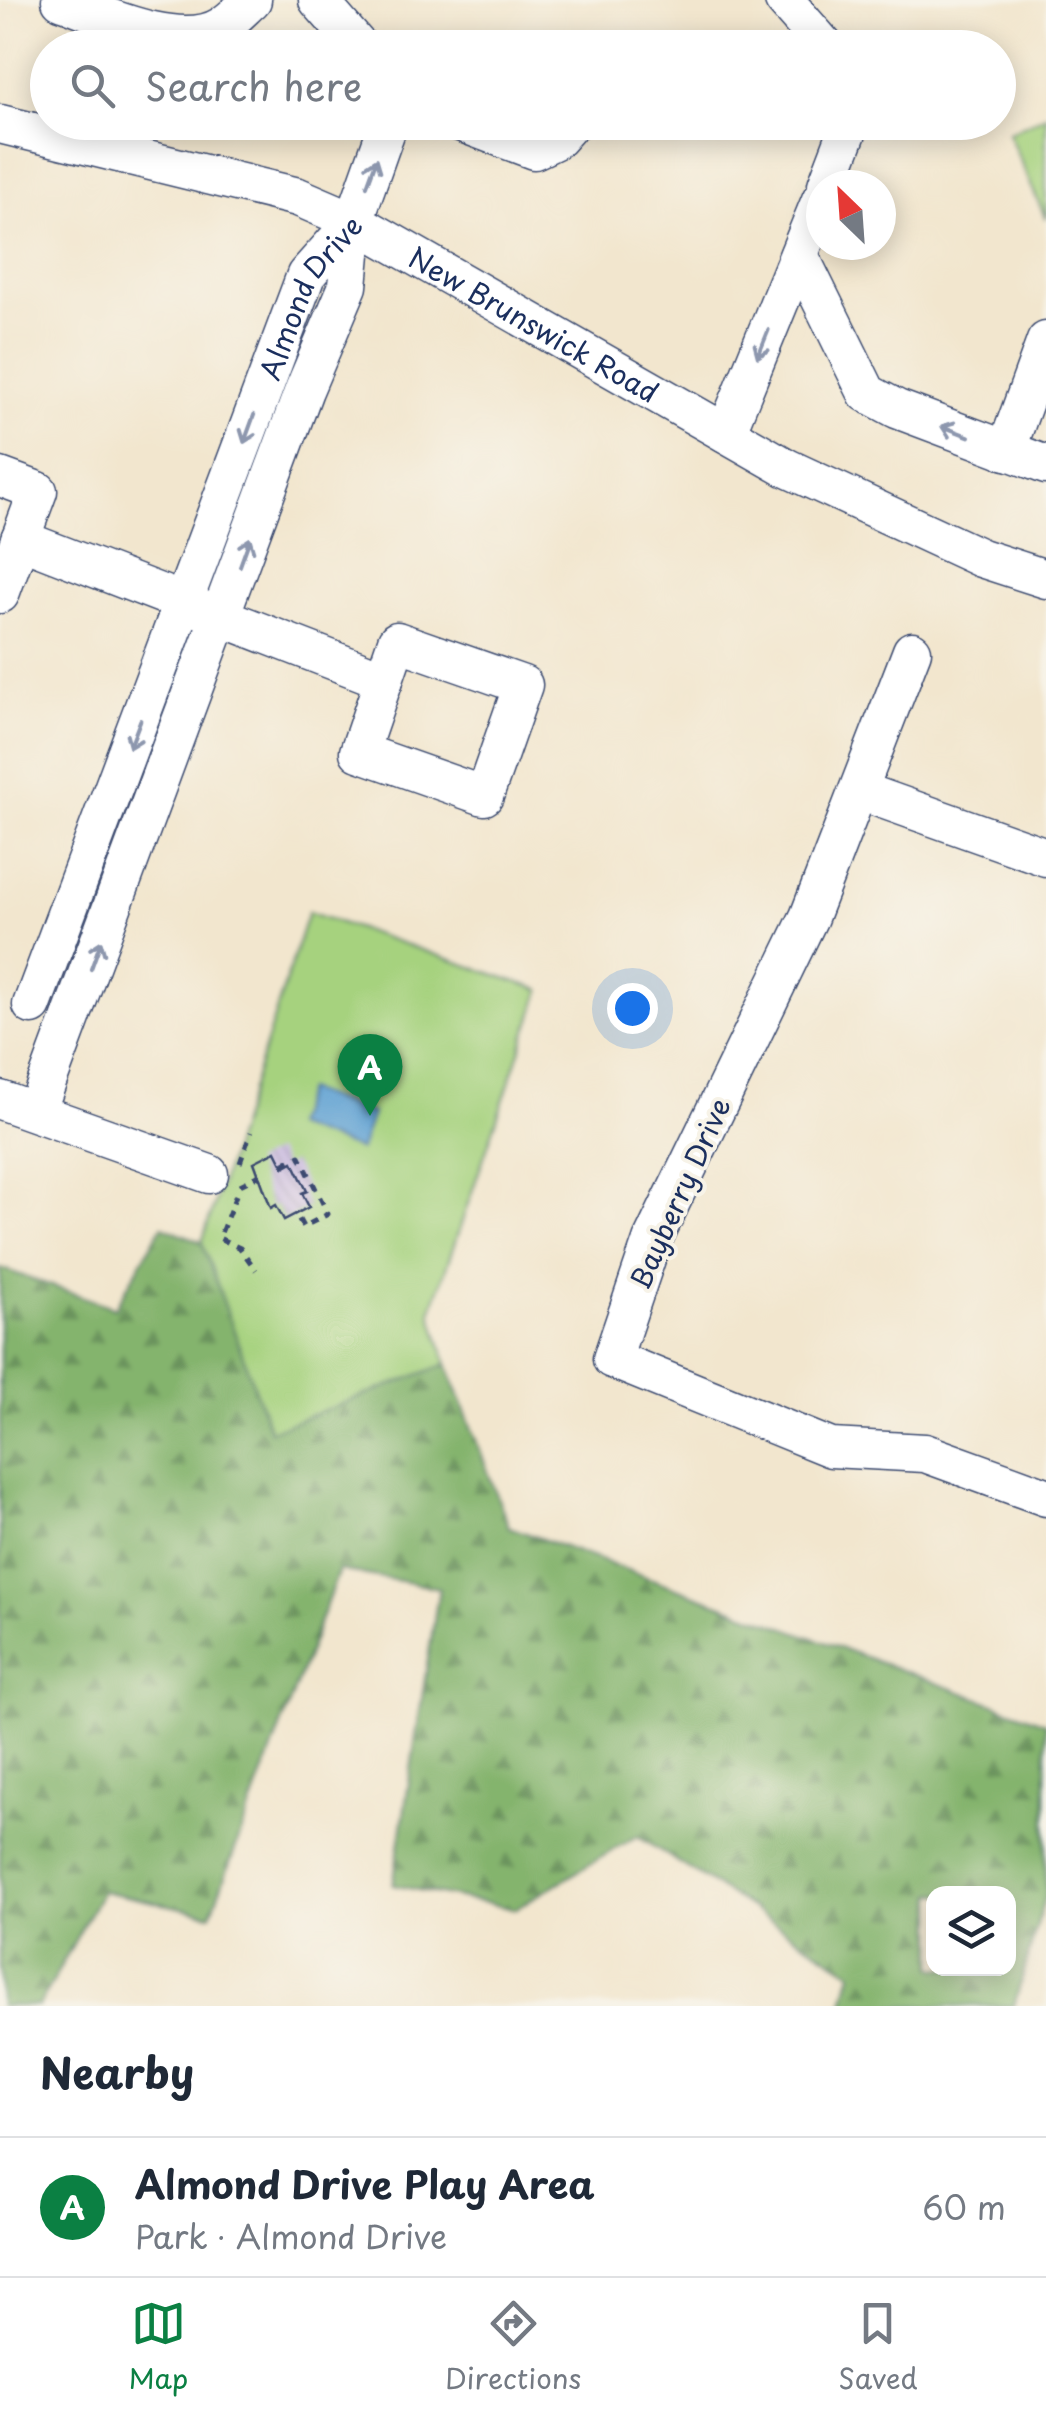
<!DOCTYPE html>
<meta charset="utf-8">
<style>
body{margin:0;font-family:"Playpen Sans",sans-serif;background:#f6f6f7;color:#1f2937}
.controls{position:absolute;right:30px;bottom:30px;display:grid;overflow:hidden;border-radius:20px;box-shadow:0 5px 25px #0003}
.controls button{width:90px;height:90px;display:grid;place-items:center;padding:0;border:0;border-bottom:2px solid #e0e1e3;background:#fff;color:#1f2937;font:50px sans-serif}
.compass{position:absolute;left:806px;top:170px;width:90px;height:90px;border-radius:50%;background:#fff;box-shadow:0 5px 25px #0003;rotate:335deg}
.you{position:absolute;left:632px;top:1008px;width:35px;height:35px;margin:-25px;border:8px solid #fff;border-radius:50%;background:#1a73e8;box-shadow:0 0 0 15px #1a73e833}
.badge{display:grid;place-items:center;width:65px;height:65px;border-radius:50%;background:#0b8043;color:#fff;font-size:32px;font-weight:700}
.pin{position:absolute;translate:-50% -82px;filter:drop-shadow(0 2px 5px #0008)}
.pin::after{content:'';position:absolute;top:52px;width:35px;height:30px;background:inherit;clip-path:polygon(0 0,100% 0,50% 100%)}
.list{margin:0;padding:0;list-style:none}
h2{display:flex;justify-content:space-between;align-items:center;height:130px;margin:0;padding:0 40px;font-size:42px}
h2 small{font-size:32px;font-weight:400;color:#747a83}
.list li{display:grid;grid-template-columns:65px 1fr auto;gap:30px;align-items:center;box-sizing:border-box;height:140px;padding:0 40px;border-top:2px solid #e0e1e3}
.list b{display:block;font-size:38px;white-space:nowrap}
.list p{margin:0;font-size:32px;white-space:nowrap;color:#747a83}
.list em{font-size:32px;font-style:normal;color:#747a83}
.icon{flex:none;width:55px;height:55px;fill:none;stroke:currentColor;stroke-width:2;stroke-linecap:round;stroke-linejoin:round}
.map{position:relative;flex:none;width:1046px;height:2006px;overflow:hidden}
.search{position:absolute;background:#fff;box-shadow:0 5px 25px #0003;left:30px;right:30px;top:30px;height:110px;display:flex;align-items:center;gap:25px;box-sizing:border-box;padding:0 35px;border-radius:55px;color:#747a83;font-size:38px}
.sheet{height:270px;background:#fff}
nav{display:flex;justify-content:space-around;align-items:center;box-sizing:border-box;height:140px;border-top:2px solid #e0e1e3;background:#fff;font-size:28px;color:#747a83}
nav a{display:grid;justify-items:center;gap:5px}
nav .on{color:#0b8043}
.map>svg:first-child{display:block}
.forest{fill:url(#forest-firs);stroke:#507266;stroke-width:2.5;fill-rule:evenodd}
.park{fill:#a6d27e;stroke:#60806e;stroke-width:2.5}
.water{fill:#5fa1d3;stroke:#3d6898;stroke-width:2.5}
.building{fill:url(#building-back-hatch)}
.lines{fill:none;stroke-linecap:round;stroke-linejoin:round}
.minor-casing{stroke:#3b4a6f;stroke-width:41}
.path{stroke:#3b4a6f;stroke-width:5;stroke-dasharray:8 8;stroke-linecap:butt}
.minor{stroke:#fff;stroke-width:38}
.oneway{stroke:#8d97ae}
.labels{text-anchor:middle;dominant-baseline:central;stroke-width:8;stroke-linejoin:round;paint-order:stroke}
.street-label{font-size:28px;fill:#1b2f5e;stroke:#f7f3e8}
</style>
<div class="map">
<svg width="1046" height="2006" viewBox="0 0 1046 2006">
<defs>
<pattern id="forest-firs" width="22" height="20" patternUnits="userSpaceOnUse" patternTransform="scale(2.5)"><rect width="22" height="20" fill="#84b46d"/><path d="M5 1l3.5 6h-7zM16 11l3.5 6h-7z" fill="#6b935d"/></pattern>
<pattern id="building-back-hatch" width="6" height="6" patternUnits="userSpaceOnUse" patternTransform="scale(2.5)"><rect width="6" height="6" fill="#c2b1df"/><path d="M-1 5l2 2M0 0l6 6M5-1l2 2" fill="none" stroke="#9d90b8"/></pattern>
</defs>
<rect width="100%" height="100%" fill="#f7f3e8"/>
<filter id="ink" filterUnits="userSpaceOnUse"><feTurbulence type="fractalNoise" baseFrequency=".01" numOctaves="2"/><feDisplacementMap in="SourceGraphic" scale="20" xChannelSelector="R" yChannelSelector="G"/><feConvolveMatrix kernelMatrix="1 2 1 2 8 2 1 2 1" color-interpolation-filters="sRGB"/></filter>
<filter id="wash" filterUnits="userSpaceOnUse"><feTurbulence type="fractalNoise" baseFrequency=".0048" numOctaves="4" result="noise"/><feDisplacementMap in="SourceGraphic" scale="40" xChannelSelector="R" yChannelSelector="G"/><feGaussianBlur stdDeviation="2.25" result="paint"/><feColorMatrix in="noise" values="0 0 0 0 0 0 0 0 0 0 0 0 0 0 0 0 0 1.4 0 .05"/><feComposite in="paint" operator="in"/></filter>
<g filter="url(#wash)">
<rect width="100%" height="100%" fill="#f2e6ce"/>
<path class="forest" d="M162,1226L202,1242L270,1430L447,1364L509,1527L1046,1723V1893L1014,2006H843L852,1972L637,1836L515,1909L393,1885L439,1588L339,1570L211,1914L102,1891L39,2006H0V1268L115,1308ZM934,1894H1008V1968H934Z"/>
<path class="park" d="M1046,115V219L1008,133Z
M308,912L541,990L431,1312L447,1364L270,1431L202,1242Z"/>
<path class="water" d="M306,1090L372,1113L360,1150L293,1126Z"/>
<g id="blocks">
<path class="building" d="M276,1151L284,1167L293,1162L307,1191L302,1193L309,1207L284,1220L276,1205L271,1208L254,1162Z"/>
</g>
</g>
<g filter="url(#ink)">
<use href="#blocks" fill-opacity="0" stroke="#3b4a6f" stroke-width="2.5"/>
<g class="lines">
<g class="minor-casing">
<g id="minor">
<path d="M61,0C102,15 181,52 222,26C233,19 243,8 252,0"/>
<path d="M318,0L360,48"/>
<path d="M784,0L826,48"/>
<path d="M460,122L534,150L557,139L572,122"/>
<path id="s1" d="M0,124L298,197L354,221L787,468L981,558L1046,579"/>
<path d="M827,185L851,122"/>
<path d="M799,255L867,393L897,409L1046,465"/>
<path d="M726,433L821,200"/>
<path d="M1006,451L1046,341"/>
<path d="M0,477L38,491L0,594"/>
<path d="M20,539L384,680"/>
<path d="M397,641L523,685L484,796L359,752Z"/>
<path d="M912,651L809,917L652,1241L612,1359L831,1448L925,1453L1046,1497"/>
<path d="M860,791L1046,857"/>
<path id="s2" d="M32,1005L306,275L354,221"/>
<path d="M0,1100L209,1174"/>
<path d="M36,1112L304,390L348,286L354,221L389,122"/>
</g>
</g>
<path class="path" d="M240,1163L251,1132
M283,1164L300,1156L328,1214L303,1227L296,1214
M240,1185L260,1175
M236,1195L219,1238L240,1248L256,1270"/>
<use href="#minor" class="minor"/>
</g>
<defs><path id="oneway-shaft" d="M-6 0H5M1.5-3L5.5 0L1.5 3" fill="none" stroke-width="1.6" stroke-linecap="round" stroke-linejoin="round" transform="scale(2.5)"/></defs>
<g class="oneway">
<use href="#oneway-shaft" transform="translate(372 172) rotate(-70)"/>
<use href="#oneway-shaft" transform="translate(763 344) rotate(112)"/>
<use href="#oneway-shaft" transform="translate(249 429) rotate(110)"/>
<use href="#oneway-shaft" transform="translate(955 431) rotate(-159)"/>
<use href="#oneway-shaft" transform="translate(245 552) rotate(-70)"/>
<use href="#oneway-shaft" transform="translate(135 734) rotate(111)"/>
<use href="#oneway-shaft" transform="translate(96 955) rotate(-70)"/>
</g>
</g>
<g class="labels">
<g class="street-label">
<text stroke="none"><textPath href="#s2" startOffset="762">Almond Drive</textPath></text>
<text stroke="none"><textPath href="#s1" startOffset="575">New Brunswick Road</textPath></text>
<text transform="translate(679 1193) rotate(-66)">Bayberry Drive</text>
</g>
</g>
</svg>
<div class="controls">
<button><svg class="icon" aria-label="layers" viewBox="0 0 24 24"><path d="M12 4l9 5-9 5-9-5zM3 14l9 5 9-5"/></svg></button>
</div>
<svg class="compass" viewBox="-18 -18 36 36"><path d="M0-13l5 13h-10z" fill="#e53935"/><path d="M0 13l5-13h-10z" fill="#747a83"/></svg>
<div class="you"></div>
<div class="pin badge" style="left:370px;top:1116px">A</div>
<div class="search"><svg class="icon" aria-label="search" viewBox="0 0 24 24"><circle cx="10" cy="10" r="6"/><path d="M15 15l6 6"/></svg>Search here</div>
</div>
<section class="sheet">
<h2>Nearby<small></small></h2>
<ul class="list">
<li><span class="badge">A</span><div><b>Almond Drive Play Area</b><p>Park · Almond Drive</p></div><em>60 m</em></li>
</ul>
</section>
<nav>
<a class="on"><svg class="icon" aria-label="map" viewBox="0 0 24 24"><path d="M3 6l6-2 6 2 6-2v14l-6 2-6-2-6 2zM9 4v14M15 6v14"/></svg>Map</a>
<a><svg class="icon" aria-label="directions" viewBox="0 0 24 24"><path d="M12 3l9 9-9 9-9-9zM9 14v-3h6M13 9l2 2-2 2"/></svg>Directions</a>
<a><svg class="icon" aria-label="saved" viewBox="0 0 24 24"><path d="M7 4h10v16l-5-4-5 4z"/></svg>Saved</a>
</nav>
